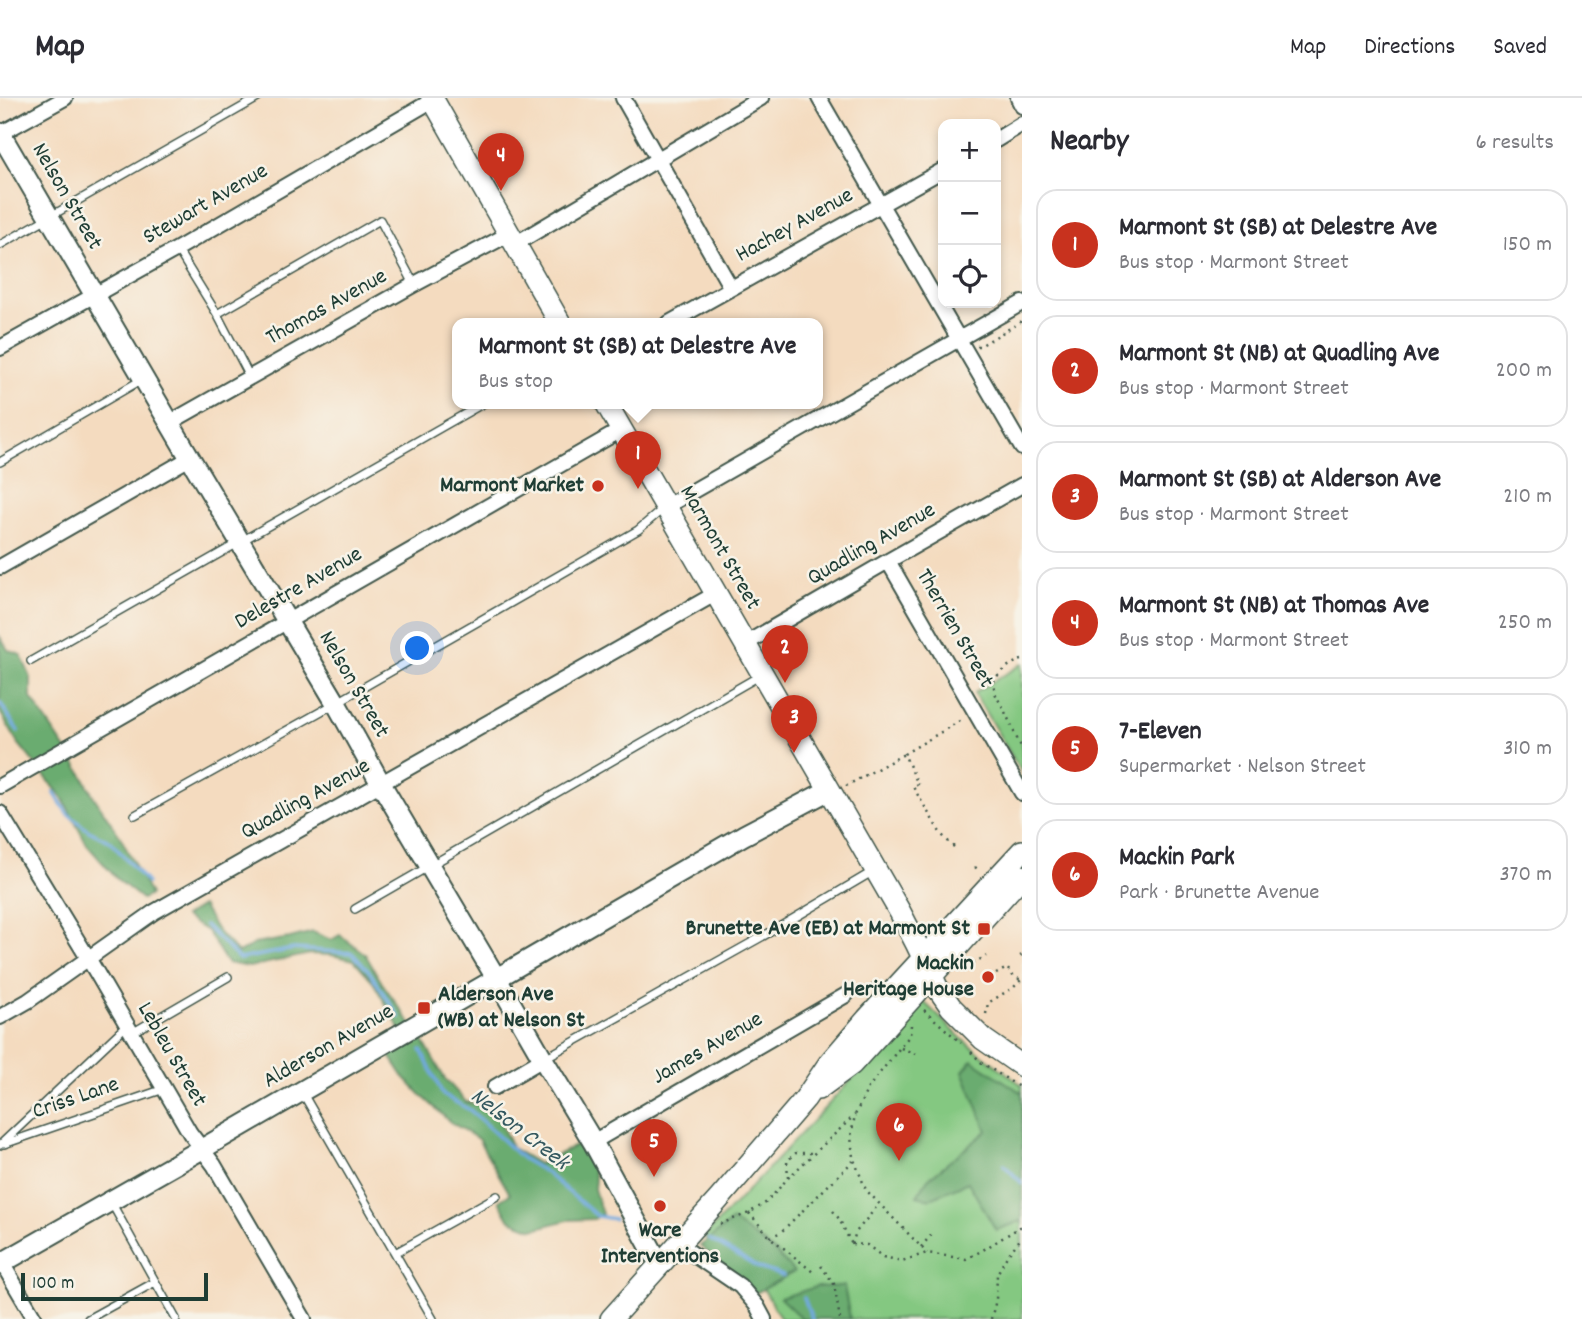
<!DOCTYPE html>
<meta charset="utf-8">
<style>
body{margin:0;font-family:Dekko,sans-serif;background:#f2f2f3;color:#2b2b33}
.controls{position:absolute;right:21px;top:21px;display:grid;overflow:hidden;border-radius:14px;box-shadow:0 4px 10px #0003}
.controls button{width:63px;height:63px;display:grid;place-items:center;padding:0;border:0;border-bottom:2px solid #e1e1e2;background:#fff;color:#2b2b33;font:35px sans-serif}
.scale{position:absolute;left:21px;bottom:18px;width:187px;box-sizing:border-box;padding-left:7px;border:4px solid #1f3d34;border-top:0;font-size:19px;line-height:24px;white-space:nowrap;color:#1f3d34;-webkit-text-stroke:5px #f7f3e8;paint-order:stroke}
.you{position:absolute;left:418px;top:551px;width:24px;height:24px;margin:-18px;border:5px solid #fff;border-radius:50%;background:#1a73e8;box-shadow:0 0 0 10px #1a73e833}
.badge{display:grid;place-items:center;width:46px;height:46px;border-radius:50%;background:#c8321e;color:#fff;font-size:23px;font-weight:700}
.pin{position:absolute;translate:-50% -58px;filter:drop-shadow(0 2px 4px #0008)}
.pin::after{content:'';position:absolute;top:37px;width:24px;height:21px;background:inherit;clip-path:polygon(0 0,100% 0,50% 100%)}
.popup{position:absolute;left:452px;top:220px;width:371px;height:91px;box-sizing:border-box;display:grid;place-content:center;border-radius:14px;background:#fff;filter:drop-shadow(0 2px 5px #0005);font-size:23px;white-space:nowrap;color:#7c7c81}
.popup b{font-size:26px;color:#2b2b33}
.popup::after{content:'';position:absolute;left:50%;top:100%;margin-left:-14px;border:14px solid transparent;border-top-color:#fff}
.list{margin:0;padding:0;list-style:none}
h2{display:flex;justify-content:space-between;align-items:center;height:91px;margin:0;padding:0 28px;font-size:30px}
h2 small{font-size:23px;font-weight:400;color:#7c7c81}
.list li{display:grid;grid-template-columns:46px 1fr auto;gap:21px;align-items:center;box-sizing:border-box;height:112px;margin:0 14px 14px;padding:0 14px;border:2px solid #e1e1e2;border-radius:21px}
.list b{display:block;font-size:26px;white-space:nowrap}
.list p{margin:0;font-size:23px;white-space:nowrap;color:#7c7c81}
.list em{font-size:23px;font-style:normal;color:#7c7c81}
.icon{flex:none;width:38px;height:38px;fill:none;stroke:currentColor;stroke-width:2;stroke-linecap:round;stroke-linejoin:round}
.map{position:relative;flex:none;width:1022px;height:1221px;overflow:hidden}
header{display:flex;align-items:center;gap:42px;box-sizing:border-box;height:98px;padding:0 35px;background:#fff;border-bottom:2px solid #e1e1e2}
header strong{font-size:33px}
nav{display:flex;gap:38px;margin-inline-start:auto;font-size:24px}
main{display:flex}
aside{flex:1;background:#fff}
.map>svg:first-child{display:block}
.green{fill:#84c881;stroke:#52825a;stroke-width:2}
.forest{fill:#6bac6f;stroke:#457452;stroke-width:2}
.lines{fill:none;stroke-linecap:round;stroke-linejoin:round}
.stream{stroke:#71aae0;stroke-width:3.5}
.service-casing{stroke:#3f5549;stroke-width:10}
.minor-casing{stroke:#3f5549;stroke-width:18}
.tertiary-casing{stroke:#3f5549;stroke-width:23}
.secondary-casing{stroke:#3f5549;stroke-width:24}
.path{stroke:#3f5549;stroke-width:2.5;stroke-dasharray:2 5;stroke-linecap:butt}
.service{stroke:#fff;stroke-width:7}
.minor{stroke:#fff;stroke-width:14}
.tertiary{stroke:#fff;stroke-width:19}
.secondary{stroke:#fff;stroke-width:21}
.poi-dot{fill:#c8321e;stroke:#f7f3e8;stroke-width:2.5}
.labels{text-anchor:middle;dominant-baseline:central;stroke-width:5;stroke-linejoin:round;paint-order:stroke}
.street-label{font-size:23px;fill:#1f3d34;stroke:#f7f3e8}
.poi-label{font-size:23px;font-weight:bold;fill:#1f3d34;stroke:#f7f3e8;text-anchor:end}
.water-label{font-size:24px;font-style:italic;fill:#34585f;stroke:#f7f3e8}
</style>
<header>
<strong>Map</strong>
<nav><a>Map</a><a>Directions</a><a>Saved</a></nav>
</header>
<main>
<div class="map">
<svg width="1022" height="1221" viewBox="0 0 1022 1221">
<rect width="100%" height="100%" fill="#f7f3e8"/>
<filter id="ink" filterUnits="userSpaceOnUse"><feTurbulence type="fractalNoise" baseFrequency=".0143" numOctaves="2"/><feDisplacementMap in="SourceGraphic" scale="14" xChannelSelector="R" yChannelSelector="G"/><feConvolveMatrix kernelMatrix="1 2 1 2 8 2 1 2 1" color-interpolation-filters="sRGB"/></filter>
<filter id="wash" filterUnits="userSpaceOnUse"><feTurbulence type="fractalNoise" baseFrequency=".00686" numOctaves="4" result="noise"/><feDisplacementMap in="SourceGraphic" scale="28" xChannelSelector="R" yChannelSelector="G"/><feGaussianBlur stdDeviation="1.57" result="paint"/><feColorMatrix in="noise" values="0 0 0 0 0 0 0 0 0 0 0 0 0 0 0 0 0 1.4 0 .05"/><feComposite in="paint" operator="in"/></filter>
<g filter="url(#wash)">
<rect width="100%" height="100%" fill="#f4dbbf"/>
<path class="green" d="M1022,566V675L974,595Z
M924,904L963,942L1022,987V1221H781L764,1192L704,1139Z"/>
<path class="forest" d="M0,539L8,552L21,557L31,580V600L81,674L94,699L121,740L150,797L142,801L117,781L87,747L62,699L18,645L0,614Z
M202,808L217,833L238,855L254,846L290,840L313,834L331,842L340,837L365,856L382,885L423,943L445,981L466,1004L485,1008L495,1013L512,1050L539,1066L579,1046L593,1071L595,1081L594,1091L602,1116L594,1121L568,1122L533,1131L510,1122L499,1103L510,1096L478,1041L449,1023L421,997L403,978L390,958L408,945L372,882L354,862L331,857L310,856L249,869L227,865L207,833L184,819Z
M972,962L1022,995V1123L996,1132L968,1084L929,1101L917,1098L928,1081L987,1033L963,973Z
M732,1123L773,1152L794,1174L756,1195L700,1148Z
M844,1188L850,1221H802L780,1200L816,1189Z"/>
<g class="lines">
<path class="stream" d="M0,605L18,633
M54,694L67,715L89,733L111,744L147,785
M205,827L239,861L294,851L352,855L369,873L399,919
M421,952L443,997L470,1012L523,1061L545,1074L597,1118L614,1121
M1004,1067L1022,1085
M709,1141L759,1170L783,1178
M804,1200L812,1221"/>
</g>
</g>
<g filter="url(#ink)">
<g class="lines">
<g class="service-casing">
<path id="service" d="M0,147L258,0
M177,151L217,216L250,279
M217,216L380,122L414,186
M0,364L143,281
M31,563L484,305
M135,717L336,605L638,432L664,410
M355,811L761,577
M132,935L228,879
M545,960L774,832L872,774
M302,994L433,1221
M4,1046L164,991
M0,1047L127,927
M111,1104L176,1221
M395,1155L497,1098
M88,1221L155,1184"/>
</g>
<g class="minor-casing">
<path id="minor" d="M623,0L731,190
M819,0L1022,350
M1018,0L1022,8
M0,36L65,0
M996,42L1022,26
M515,146L761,0
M669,225L943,72
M0,250L177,151L433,2
M169,325L415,186L509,136
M665,409L1022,205
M888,463L1022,695
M0,469L190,360
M745,546L888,463L1022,387
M0,688L621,332
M0,715L88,860L190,1035L214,1067L304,1221
M0,919L28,903L154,814L715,496
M495,989L543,961
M593,1044L846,897
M678,1146L740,1188L757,1208L764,1221
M2,1165L35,1221"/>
</g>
<g class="tertiary-casing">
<path id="tertiary" d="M0,35L190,360L336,605L381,686L505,895L543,961L593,1044L660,1167
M0,1166L202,1051L744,737L829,692"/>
</g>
<g class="secondary-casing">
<path id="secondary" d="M432,0L560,225
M606,305L900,814L917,847L937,889L951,909L983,941L1022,968
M818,991L852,966L1022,778
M611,1221L719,1101L805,1001L830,964L867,921L1022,753"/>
</g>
<path class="path" d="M977,248H980L1022,223
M1022,562C1010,565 1001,573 993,583C995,601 999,600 1005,614C1011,626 1015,638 1022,650
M846,688L904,656
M954,749L941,736L913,689L918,686L904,656L963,621
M975,769L979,772
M1020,858L1022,857
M961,872L986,858
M996,876L1007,870L1014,879L1022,882
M858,892L878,885
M924,912L961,945
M986,916L988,905L1014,889L1021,882
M911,927L910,937L868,990L855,1017L851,1038L853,1059L866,1092L927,1155
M901,950L920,958
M971,954L982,965L1022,991
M788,1080L787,1063L796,1055H813
M833,1113C842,1123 845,1135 852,1146
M749,1115L770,1139L813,1174
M720,1126L749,1115L767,1104L788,1080L855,1017
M770,1139L781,1134L853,1063
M852,1146L867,1147L883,1159L902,1163L927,1155L966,1161L983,1152L1020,1129H1022
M852,1146L856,1134L879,1106
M921,1149L932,1136
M821,1168L834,1186L840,1221
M991,1221L996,1202L997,1176L1007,1158L1022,1139"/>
<use href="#service" class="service"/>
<use href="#minor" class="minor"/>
<use href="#tertiary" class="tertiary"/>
<use href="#secondary" class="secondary"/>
</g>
</g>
<g class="poi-dot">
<circle cx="598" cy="388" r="7"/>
<rect x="977" y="824" width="14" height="14" rx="3.5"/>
<circle cx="988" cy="879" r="7"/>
<rect x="417" y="903" width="14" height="14" rx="3.5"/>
<circle cx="660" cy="1108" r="7"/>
</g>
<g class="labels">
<g class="street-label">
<text transform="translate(66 99) rotate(60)">Nelson Street</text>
<text transform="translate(206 107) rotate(-30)">Stewart Avenue</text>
<text transform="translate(795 128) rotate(-29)">Hachey Avenue</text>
<text transform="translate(327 210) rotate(-29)">Thomas Avenue</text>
<text transform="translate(872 447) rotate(-30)">Quadling Avenue</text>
<text transform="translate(719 450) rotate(60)">Marmont Street</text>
<text transform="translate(299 491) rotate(-30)">Delestre Avenue</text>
<text transform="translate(954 531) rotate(60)">Therrien Street</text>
<text transform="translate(353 587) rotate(60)">Nelson Street</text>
<text transform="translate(306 702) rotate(-29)">Quadling Avenue</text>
<text transform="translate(329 949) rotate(-30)">Alderson Avenue</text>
<text transform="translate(708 951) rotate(-30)">James Avenue</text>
<text transform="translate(171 957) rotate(60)">Lebleu Street</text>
<text transform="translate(76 1001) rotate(-19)">Criss Lane</text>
</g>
<g class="poi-label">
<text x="584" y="388">Marmont Market</text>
<text x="970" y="831">Brunette Ave (EB) at Marmont St</text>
<text x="974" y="866">Mackin<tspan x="974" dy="26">Heritage House</tspan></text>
<text x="438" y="897" text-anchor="start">Alderson Ave<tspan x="438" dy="26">(WB) at Nelson St</tspan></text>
<text x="660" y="1133" text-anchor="middle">Ware<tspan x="660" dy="26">Interventions</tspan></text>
</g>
<g class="water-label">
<text transform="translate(519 1032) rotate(38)">Nelson Creek</text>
</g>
</g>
</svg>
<div class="controls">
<button>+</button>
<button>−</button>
<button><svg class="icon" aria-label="locate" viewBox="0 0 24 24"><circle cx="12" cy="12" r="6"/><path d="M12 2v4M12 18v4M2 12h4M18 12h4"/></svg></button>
</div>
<div class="scale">100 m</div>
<div class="you"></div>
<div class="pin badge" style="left:638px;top:391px">1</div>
<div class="popup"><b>Marmont St (SB) at Delestre Ave</b>Bus stop</div>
<div class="pin badge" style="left:785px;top:585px">2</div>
<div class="pin badge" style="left:794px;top:655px">3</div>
<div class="pin badge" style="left:501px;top:93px">4</div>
<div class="pin badge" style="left:654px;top:1079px">5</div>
<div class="pin badge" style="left:899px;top:1063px">6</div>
</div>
<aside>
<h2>Nearby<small>6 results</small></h2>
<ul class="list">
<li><span class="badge">1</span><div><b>Marmont St (SB) at Delestre Ave</b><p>Bus stop · Marmont Street</p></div><em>150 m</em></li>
<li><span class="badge">2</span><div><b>Marmont St (NB) at Quadling Ave</b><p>Bus stop · Marmont Street</p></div><em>200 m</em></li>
<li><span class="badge">3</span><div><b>Marmont St (SB) at Alderson Ave</b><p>Bus stop · Marmont Street</p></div><em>210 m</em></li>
<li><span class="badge">4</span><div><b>Marmont St (NB) at Thomas Ave</b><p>Bus stop · Marmont Street</p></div><em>250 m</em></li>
<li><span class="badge">5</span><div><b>7-Eleven</b><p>Supermarket · Nelson Street</p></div><em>310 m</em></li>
<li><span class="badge">6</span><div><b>Mackin Park</b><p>Park · Brunette Avenue</p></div><em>370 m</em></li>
</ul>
</aside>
</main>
